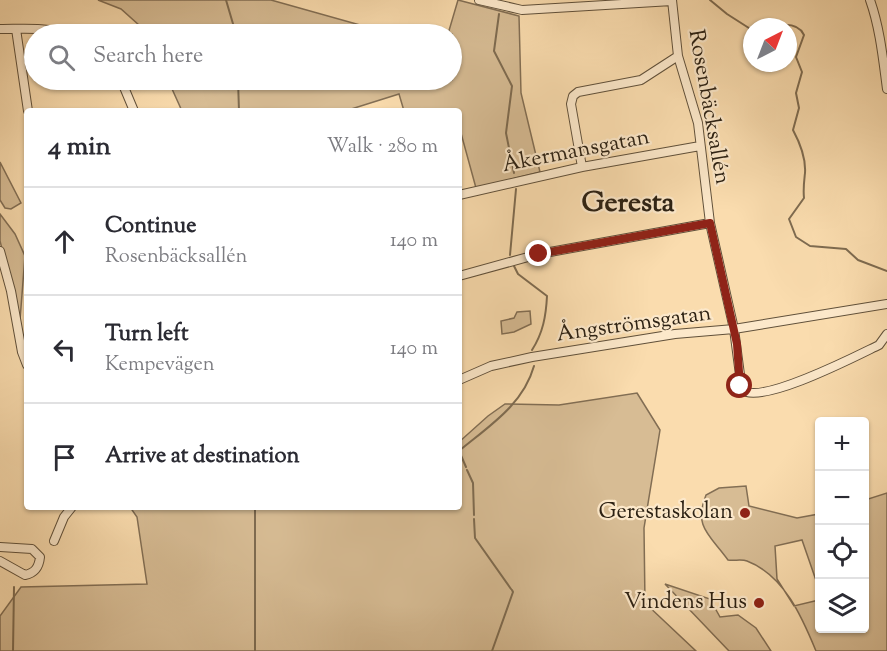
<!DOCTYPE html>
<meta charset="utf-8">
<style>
body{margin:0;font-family:"Sorts Mill Goudy",serif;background:#f2f2f3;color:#2b2b33}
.controls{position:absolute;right:18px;bottom:18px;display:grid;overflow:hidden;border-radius:6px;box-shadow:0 2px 4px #0004}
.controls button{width:54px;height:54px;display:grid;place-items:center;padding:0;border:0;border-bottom:2px solid #e1e1e2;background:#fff;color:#2b2b33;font:30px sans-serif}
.compass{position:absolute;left:743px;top:18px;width:54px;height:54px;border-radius:50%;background:#fff;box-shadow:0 2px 4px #0004;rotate:42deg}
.stop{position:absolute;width:18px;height:18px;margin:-14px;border:4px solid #8f2418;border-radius:50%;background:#fff}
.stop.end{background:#8f2418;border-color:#fff;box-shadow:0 2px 6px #0008}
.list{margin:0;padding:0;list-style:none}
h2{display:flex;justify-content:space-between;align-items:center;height:78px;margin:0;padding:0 24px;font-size:26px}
h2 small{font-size:20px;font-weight:400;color:#7c7c81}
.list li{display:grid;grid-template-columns:39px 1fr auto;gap:18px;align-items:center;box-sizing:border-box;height:108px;padding:0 24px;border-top:2px solid #e1e1e2}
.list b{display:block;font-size:22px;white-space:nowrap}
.list p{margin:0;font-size:20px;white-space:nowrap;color:#7c7c81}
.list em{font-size:20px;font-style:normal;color:#7c7c81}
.icon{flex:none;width:33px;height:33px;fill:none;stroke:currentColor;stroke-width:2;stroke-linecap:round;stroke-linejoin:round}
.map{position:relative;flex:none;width:887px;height:651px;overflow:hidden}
.search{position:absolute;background:#fff;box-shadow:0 2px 4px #0004;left:24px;top:24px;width:438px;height:66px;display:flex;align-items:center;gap:15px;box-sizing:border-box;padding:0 21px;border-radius:33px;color:#7c7c81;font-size:22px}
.panel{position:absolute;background:#fff;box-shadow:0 2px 4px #0004;left:24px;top:108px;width:438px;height:402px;border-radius:6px}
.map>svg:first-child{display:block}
.green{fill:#d7bc94;stroke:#826e54;stroke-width:1.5}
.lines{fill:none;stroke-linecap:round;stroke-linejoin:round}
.stream{stroke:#7e6b50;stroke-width:2}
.minor-casing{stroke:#60503a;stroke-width:10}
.minor{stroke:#fce8ca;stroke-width:8}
.route{stroke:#8f2418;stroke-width:8}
.poi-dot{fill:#8f2418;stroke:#fce8ca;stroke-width:2}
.labels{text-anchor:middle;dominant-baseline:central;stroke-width:4.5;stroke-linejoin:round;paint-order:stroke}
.street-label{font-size:22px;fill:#2c2113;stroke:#fce8ca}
.poi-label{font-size:22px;fill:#2c2113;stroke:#fce8ca;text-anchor:end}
.district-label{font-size:28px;font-weight:bold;fill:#2c2113;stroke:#fce8ca}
</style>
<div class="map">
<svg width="887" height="651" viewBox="0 0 887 651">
<rect width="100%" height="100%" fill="#fadcae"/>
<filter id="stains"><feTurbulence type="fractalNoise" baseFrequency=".00333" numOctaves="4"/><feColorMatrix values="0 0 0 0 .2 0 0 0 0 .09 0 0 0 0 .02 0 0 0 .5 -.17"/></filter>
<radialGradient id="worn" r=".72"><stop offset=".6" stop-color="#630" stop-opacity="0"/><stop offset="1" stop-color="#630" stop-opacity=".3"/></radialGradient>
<path class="green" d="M98,0H271L392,34H149L121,9Z
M458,0L519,16L521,93L540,172L476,188L459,126V111H404L399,94L345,111H182L168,80H452V34H448Z
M0,162L21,203L11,209L5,208L0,200Z
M0,214L15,234L25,256L20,320L0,241Z
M530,311L531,324L514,332L502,334L501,321L514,318L517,312Z
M637,393L660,430L644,528L645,603L696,651H0V616L21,587L147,584L137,517L130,507H459V442L488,416L505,404L559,405Z
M746,486L749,506L797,518L819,514V589L802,540L775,546L777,579L794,606L819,600L820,628H864L865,500L887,493V651H816C802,617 784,575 747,561C742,559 734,561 728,560C710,535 693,527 706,495L719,488Z
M665,584L710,599L720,617L738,615L756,628L771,651H729Z"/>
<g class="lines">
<path class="stream" d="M226,0L236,34
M710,0L727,14L752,30
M499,14L494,51L512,86L506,133L514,173
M770,27C782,24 798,22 804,35L796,57L802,72L796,93L799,108L793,130C800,143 806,158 805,173C804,182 803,189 804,198L789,219L796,237L810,246L846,249L858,260L887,271
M238,80L239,111
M510,255L516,189
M514,266L518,274L547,296C546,316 543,333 532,350
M459,451C489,426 523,405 534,366
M459,451L466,467
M467,470L473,483L474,515
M255,507V651
M474,519L475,538L511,589
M13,651L14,587
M492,651L513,592L512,590"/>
<g class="minor-casing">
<path id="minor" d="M479,0L522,10L672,1
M672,0L678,56L698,123L710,223L734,329L742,390C762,405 856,356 879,345L887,334
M870,0C880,28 883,59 887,89
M0,29C24,29 46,27 69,34
M16,29L28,111
M121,80L134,111
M582,167L571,104L573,96L578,92L641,80L678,56
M459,195L582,167L700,146
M0,251L11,291L22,352L27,365
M459,276L539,254L710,223
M459,380L491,366L532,357L675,334L734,329L887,304
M54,541L64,517L72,507
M0,547L32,549L40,557C39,567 35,573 25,575L0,561"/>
</g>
<use href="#minor" class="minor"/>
</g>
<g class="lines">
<path class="route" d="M539,254L710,223L737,344L740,386"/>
</g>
<g class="poi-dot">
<circle cx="745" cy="513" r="6"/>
<circle cx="759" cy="603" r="6"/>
</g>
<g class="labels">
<g class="street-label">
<text transform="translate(708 107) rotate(80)">Rosenbäcksallén</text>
<text transform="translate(576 152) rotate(-11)">Åkermansgatan</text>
<text transform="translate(634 325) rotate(-8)">Ångströmsgatan</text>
</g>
<g class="poi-label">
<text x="733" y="513">Gerestaskolan</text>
<text x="747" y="603">Vindens Hus</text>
</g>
<g class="district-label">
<text x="628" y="204">Geresta</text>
</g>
</g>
<rect width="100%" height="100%" filter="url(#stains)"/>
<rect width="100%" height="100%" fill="url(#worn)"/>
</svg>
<div class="controls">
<button>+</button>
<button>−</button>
<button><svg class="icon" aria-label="locate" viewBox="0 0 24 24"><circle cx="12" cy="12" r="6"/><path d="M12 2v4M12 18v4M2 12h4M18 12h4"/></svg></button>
<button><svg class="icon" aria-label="layers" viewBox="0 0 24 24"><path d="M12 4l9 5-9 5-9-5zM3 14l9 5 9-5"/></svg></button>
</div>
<svg class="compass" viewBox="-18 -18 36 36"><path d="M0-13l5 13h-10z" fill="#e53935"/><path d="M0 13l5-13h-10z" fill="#7c7c81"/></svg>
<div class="stop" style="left:740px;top:386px"></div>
<div class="stop end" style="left:539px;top:254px"></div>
<div class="search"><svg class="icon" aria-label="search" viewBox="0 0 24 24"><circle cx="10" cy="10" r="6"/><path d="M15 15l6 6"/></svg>Search here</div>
<section class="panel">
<h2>4 min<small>Walk · 280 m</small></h2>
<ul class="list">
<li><svg class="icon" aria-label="ahead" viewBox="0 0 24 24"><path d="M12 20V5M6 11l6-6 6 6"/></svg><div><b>Continue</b><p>Rosenbäcksallén</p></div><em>140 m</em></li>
<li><svg class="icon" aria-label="left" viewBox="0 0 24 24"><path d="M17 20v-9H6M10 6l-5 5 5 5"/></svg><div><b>Turn left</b><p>Kempevägen</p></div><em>140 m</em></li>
<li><svg class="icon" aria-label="arrive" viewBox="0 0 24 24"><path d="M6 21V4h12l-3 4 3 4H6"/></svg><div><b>Arrive at destination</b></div></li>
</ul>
</section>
</div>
